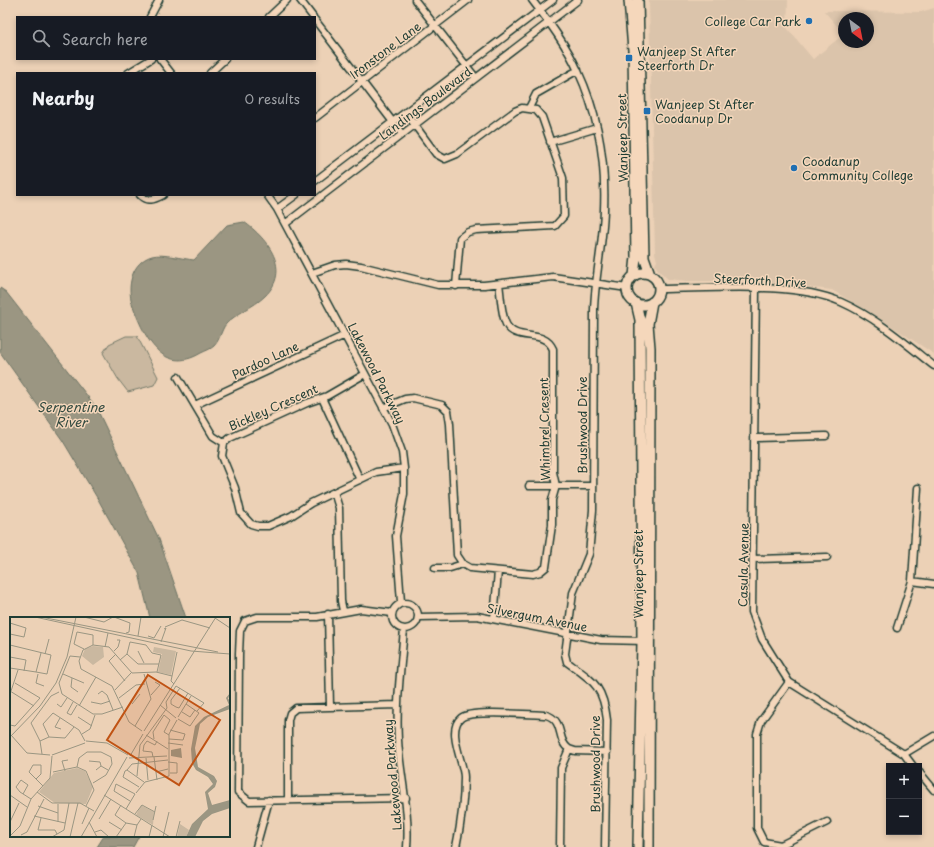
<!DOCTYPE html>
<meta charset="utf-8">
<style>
body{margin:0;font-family:"Playpen Sans",sans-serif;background:#242831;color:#f1f3f6}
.controls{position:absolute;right:12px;bottom:12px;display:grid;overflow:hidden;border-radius:0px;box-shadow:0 2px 6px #0003}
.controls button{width:36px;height:36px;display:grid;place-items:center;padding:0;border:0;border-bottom:1px solid #363941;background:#171b24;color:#f1f3f6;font:20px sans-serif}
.compass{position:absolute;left:838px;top:12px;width:36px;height:36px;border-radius:50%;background:#171b24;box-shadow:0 2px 6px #0003;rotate:148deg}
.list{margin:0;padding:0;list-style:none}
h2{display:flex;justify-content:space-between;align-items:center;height:52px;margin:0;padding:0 16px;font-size:17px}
h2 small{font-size:13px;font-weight:400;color:#9ea1a6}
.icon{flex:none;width:22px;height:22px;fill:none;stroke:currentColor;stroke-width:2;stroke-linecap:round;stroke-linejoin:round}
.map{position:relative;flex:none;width:934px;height:847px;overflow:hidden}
.search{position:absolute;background:#171b24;box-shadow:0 2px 6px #0003;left:16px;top:16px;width:300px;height:44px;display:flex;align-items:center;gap:10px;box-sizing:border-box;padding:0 14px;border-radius:0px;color:#9ea1a6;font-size:15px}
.panel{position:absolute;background:#171b24;box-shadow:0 2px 6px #0003;left:16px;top:72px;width:300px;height:124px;border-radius:0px}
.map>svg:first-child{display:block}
.built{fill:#dbc4ab;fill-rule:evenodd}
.green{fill:#cab8a0;stroke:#747a6a}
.water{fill:#9b9682;stroke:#697263}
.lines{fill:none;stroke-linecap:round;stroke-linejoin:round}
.minor-casing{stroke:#1f3d34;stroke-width:9}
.secondary-casing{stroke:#1f3d34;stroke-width:12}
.minor{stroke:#f5d7bb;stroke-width:6}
.secondary{stroke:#f5d7bb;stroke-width:9}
.poi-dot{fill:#1f6fb2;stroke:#f5d7bb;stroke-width:1.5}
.labels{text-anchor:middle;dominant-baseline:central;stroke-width:3;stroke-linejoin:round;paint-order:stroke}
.poi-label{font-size:12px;fill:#1f3d34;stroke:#f5d7bb;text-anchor:start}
.street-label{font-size:12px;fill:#1f3d34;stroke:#f5d7bb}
.water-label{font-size:13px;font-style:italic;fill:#324a40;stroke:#f5d7bb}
.inset-road{fill:none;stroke:#9a9682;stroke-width:1}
.view{fill:#c05314;fill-opacity:0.15;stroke:#c05314;stroke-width:2}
.inset-edge{fill:none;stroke:#1f3d34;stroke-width:2}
</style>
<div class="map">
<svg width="934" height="847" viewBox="0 0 934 847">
<rect width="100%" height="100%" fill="#ecd1b6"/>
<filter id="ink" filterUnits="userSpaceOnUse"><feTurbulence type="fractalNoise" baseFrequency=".025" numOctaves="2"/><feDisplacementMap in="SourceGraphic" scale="8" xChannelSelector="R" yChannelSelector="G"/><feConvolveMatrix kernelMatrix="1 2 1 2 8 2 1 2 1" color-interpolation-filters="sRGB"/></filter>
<g filter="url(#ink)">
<path class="built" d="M650,0H788L787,28L813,59L844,34L824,11L921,12L934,8V354L878,317L832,290L753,281H687L668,279L659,271L655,265L657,261L655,253L649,2ZM844,18H868V42H844Z"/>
<path class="green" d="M126,336H137L158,377L154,385L128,392L118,379L103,353L109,344Z"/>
<path class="water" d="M244,222C268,239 292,270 265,296C254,307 235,314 226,324C221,330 220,340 214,346C211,349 205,351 201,353C163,376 144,337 133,306C126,288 131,262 152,256C163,253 183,259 194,260L227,225Z
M0,288L6,292L96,407L159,539L186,618H150L139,573L99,501L63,441L0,352Z
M104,836H139L133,847H97Z"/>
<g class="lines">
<g class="minor-casing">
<path id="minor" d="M300,0L313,17
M415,0L476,78
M532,0C549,22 567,46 578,71C598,114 606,163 604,210C603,244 595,276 594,310L593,510L589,554L573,593L565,654L567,662C593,681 603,685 607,720L605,847
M150,17L159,0
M269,17L287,0
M315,20L402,134
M160,59L171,73
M128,73L151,59
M210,73L225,59
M529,108L536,94L578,70
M406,113L436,154L445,159L457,154L515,111L522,108L536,110L542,117L563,178L564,216L555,226L476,230L468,232L460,238L456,286
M315,118L468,0
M550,142L597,128
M315,181L553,0
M140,195C148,203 155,199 163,195
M267,195L277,209L392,424L402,452L404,468V494L396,536L401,602
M277,209L296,195
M285,224L578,0
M312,273L335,265L346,264L361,266L438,285H484L553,277L627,288
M659,289C712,289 793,281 841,302C875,317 905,343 934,366
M756,289L752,612L762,639L789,682L904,754L913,766
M365,374L327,396L307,403L230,438L224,443L222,456L235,488L241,513L251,524L258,526H268L291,516L311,503L376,472L404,468
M178,377L213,436L224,443
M322,398L360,480
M195,405L345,335
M383,408L405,399L413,398L442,405L448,411L450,424L457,555L463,564L470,568L533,574L540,572L546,567L552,525V500L556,486L553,472V349C544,328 516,343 506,324C501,314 501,296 499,284
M756,438L826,436
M529,486H593
M334,492L339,508L341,601L343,611
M753,559L827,557
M435,568H450L463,564
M912,581L934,584
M392 616a13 13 0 1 1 26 0a13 13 0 1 1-26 0Z
M392,613L361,609L317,617H257L245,621L240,631L239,654L238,792L249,801L406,798
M328,614L330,707
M419,617L477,616L601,640L645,641
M494,619L498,571
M897,628L912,581L918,488
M404,629C401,666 396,703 398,740C400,776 410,810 407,847
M789,682L761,721L757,734V828L764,842L781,845L827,822
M569,749L575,751L607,752
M904,754L934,736
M919,772L934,790
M288,800V720L290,713L296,708L397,705
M256,847L269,800
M456,847C461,824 464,800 464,777C464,763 446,730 461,718C471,709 531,715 546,715C565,720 556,741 569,749L561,768L560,847"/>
</g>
<g class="secondary-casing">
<path id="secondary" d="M629,0L633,50L636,257L634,276
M638,0L644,257L650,274
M627 289a16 16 0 1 1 32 0a16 16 0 1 1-32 0Z
M636,303L640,320L642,641L638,847
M649,847L650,348L648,324L652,302"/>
</g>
<use href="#minor" class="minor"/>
<use href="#secondary" class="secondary"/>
</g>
</g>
<g class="poi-dot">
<circle cx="809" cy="21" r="4"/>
<rect x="625" y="54" width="8" height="8" rx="2"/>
<rect x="643" y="107" width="8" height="8" rx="2"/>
<circle cx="794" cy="168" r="4"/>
</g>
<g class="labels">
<g class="poi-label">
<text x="801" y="21" text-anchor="end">College Car Park</text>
<text x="637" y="51">Wanjeep St After<tspan x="637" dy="14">Steerforth Dr</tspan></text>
<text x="655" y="104">Wanjeep St After<tspan x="655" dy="14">Coodanup Dr</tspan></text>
<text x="802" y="161">Coodanup<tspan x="802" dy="14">Community College</tspan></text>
</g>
<g class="street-label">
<text transform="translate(385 50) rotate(-37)">Ironstone Lane</text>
<text transform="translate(425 103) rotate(-37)">Landings Boulevard</text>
<text transform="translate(622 138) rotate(-91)">Wanjeep Street</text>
<text transform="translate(760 280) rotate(3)">Steerforth Drive</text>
<text transform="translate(265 360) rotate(-25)">Pardoo Lane</text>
<text transform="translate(377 373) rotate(63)">Lakewood Parkway</text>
<text transform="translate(273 407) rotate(-24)">Bickley Crescent</text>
<text transform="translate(582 425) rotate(-90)">Brushwood Drive</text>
<text transform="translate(544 429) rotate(-91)">Whimbrel Cresent</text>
<text transform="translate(743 565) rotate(-89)">Casula Avenue</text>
<text transform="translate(638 574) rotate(-90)">Wanjeep Street</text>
<text transform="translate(537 617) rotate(11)">Silvergum Avenue</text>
<text transform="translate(595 764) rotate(-90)">Brushwood Drive</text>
<text transform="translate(392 775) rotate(-95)">Lakewood Parkway</text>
</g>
<g class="water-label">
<text x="71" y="406">Serpentine<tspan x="71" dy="15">River</tspan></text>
</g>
</g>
<g transform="translate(10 617)">
<rect width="220" height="220" fill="#ecd1b6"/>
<path d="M83,29L93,30L94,40L83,48L72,39L75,32ZM144,30L166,34L161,58L148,55L152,37L143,35ZM67,151L75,154L83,170L76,187L45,186L29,175L44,156ZM131,188L144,195L143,208L126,198ZM170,207L179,213L176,220H167Z" fill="#cab8a0"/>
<path d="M220,76L218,82L220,83V92L198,100L190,107L185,131L188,150L204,159L207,164L205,170L198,176L202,188L220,183V191L202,197L193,204L185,220H176L182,207L198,192L195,175L203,167L198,160L186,153L182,146L181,132L185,109L194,100L219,88L216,81ZM171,131L172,141L161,139V133Z" fill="#9b9682"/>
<path class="inset-road" d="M25,0L181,34L220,37M31,0L208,35M74,0L94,5L103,0M104,0L120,6L119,15L116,16M205,1L220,11M0,6L16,11L14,20L0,17M155,10L172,3L200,11M128,19L131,0M138,19L144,21L151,9M151,25L156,11L154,12M0,28L41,38L37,57L26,55M95,30L98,16M74,32L64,27L67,15L83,18V28M104,34L108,30L110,23H107M128,34L134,46M35,37L39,22M106,37L99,44L115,64M117,37L128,47H149M0,40L16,43L14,54M70,40L60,39L49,66L52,77L83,97H92L113,90M110,43L117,37L120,25L136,28L142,36L151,38L147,55M0,51L26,55M26,55L31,36M28,57L26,66L34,69M53,57L74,66M62,61L61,70L68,75M164,67L161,64L167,35M170,71L161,83V87L166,90L169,91L178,76M105,73L121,56M0,74L24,89M1,74L8,53M88,77L92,74L97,78L103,93M141,78L150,68L145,65M109,81L126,68L135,67M63,85L57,96L61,98L67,88M81,85L91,87L100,84M47,87L51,90L57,81M122,87L130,77M150,88L166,101M69,89L86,60M172,95L180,100L185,93M68,100L82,109M168,100L181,79M50,101L45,110L51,112M168,102L180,109L189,96L176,87M0,108L5,109L30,81L5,66M125,109L141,82L134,57M132,114L119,105L102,69L71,52L69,44L73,33L83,28L99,30L122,56L146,55L162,59M134,114L206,0M72,117L80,112L85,98M1,118L17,136L40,138M136,118L158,132M0,120L30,89L46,66L57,40L66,0M39,120L33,107L43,96L69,113L75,124M144,122L143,115L154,98L160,103L154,115L159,118M159,122L173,123L175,117L160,113M30,124L39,120L55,121L64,110M76,124L97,126L118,138M158,126L173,128M32,137L30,124L21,106L41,79L49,75M42,138L75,126M120,139L133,117M143,140L142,135L133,134L134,128L137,124L145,128L147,124M144,140L147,163M119,141L157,139M136,141L138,163M79,144L90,145L91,149M158,145L167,146V156H160M67,150L69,141L77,135H91L101,140L102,147L96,158L83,166M86,153L91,149L98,153M117,153L122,147L158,143M55,154L52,144L58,143M115,154L113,160L129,170M115,154L117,153L134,165M43,155L67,150L76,154L84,173L76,189M146,155L158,152M127,159L130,128L157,91L156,85L166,69L194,86L187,94M26,162L31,157V148H23L19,155L33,169M27,175L42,186H70L84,194M126,176L135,165L159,159V117L167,103M13,177L18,168L11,163L6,170L10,175L21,182M0,178L17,190M94,178L160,220M120,184L104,174L106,167L125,177M111,188L105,198L116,206L127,208L131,202M28,189L48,196M116,192L125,177M125,197L132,188L145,195M24,199L55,206M31,201L28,213H45L47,217M89,202L101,182M143,203L146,189M0,205L9,186M48,205V187M79,205L87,220M99,205L112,213M72,207L79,191M85,215L91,213L99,220M11,218L17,215L34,182M0,219L10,209L21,182L40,161L42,139M42,220L54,213L59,186M60,220L68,186M71,220L117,140M106,220L116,206M124,220L127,208M139,220L142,208M153,220L159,195M166,220L170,204"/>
<path class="view" d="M138,58L210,103L169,168L97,123Z"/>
<rect width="220" height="220" class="inset-edge"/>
</g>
</svg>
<div class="controls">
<button>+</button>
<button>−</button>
</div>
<svg class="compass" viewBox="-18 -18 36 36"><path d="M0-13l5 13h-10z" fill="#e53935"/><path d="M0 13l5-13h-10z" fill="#9ea1a6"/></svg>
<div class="search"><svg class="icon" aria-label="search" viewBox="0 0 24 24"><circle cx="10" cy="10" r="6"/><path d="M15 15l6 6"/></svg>Search here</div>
<section class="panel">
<h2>Nearby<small>0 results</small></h2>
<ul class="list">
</ul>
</section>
</div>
